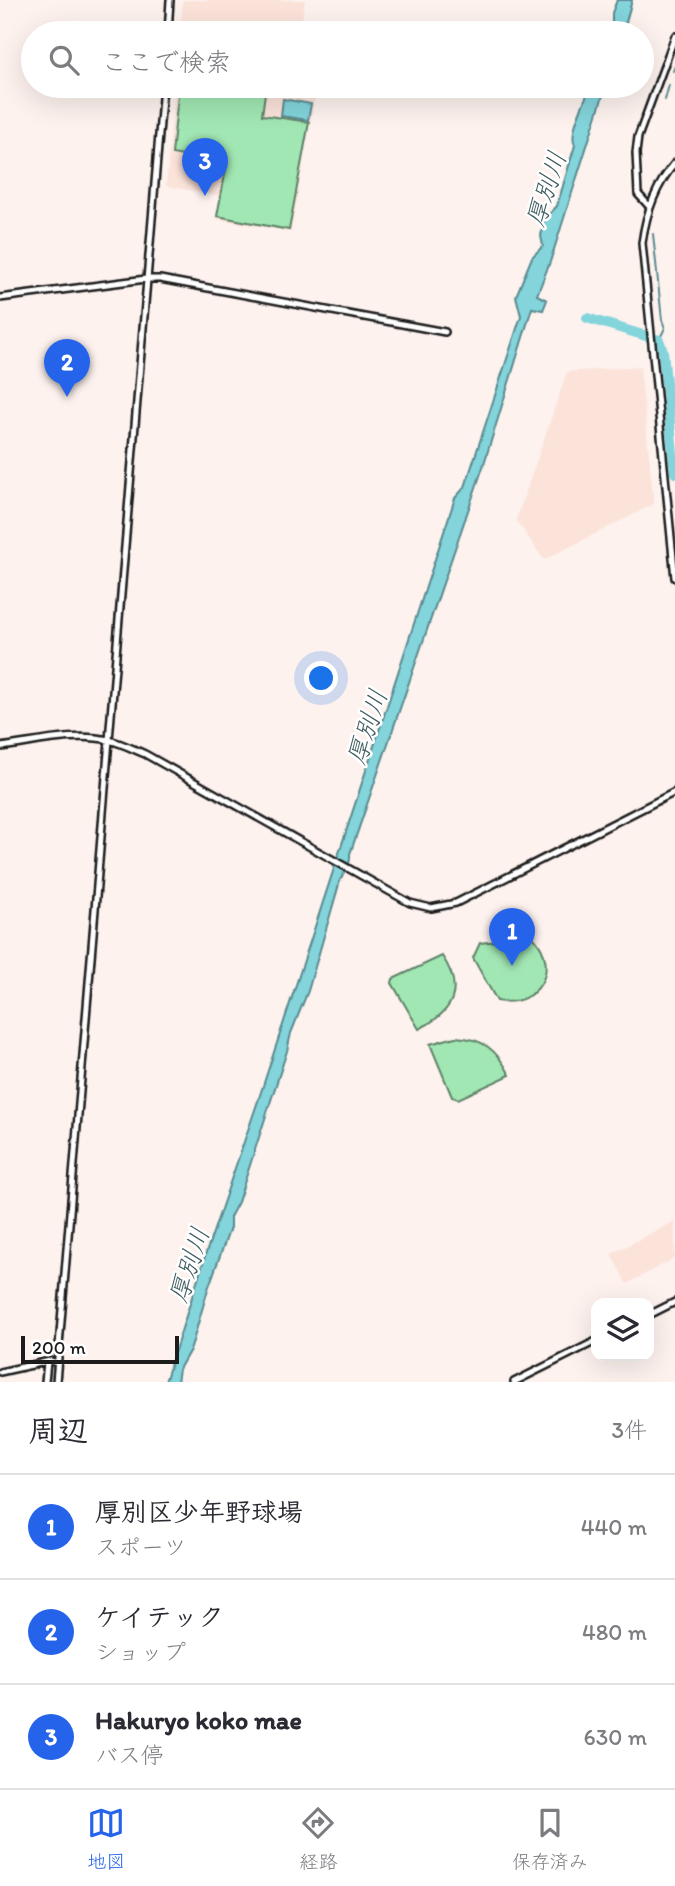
<!DOCTYPE html>
<html lang="ja">
<meta charset="utf-8">
<style>
body{margin:0;font-family:Itim,"Klee One",sans-serif;background:#f7f7f7;color:#2b2b33}
.controls{position:absolute;right:21px;bottom:21px;display:grid;overflow:hidden;border-radius:14px;box-shadow:0 7px 28px #0002}
.controls button{width:63px;height:63px;display:grid;place-items:center;padding:0;border:0;border-bottom:2px solid #e1e1e2;background:#fff;color:#2b2b33;font:35px sans-serif}
.scale{position:absolute;left:21px;bottom:18px;width:158px;box-sizing:border-box;padding-left:7px;border:4px solid #1c1c1c;border-top:0;font-size:19px;line-height:24px;white-space:nowrap;color:#1c1c1c;-webkit-text-stroke:5px #fff;paint-order:stroke}
.you{position:absolute;left:322px;top:679px;width:24px;height:24px;margin:-18px;border:5px solid #fff;border-radius:50%;background:#1a73e8;box-shadow:0 0 0 10px #1a73e833}
.badge{display:grid;place-items:center;width:46px;height:46px;border-radius:50%;background:#2563eb;color:#fff;font-size:23px;font-weight:700}
.pin{position:absolute;translate:-50% -58px;filter:drop-shadow(0 2px 4px #0008)}
.pin::after{content:'';position:absolute;top:37px;width:24px;height:21px;background:inherit;clip-path:polygon(0 0,100% 0,50% 100%)}
.list{margin:0;padding:0;list-style:none}
h2{display:flex;justify-content:space-between;align-items:center;height:91px;margin:0;padding:0 28px;font-size:30px}
h2 small{font-size:23px;font-weight:400;color:#7c7c81}
.list li{display:grid;grid-template-columns:46px 1fr auto;gap:21px;align-items:center;box-sizing:border-box;height:105px;padding:0 28px;border-top:2px solid #e1e1e2}
.list b{display:block;font-size:26px;white-space:nowrap}
.list p{margin:0;font-size:23px;white-space:nowrap;color:#7c7c81}
.list em{font-size:23px;font-style:normal;color:#7c7c81}
.icon{flex:none;width:38px;height:38px;fill:none;stroke:currentColor;stroke-width:2;stroke-linecap:round;stroke-linejoin:round}
.map{position:relative;flex:none;width:675px;height:1382px;overflow:hidden}
.search{position:absolute;background:#fff;box-shadow:0 7px 28px #0002;left:21px;right:21px;top:21px;height:77px;display:flex;align-items:center;gap:18px;box-sizing:border-box;padding:0 24px;border-radius:38px;color:#7c7c81;font-size:26px}
.sheet{height:406px;background:#fff}
nav{display:flex;justify-content:space-around;align-items:center;box-sizing:border-box;height:98px;border-top:2px solid #e1e1e2;background:#fff;font-size:19px;color:#7c7c81}
nav a{display:grid;justify-items:center;gap:4px}
nav .on{color:#2563eb}
.map>svg:first-child{display:block}
.built{fill:#fbe3da}
.green{fill:#a1e7b3;stroke:#5e8268;stroke-width:2}
.water{fill:#83d4db;stroke:#5a8a8f;stroke-width:2}
.lines{fill:none;stroke-linecap:round;stroke-linejoin:round}
.stream{stroke:#5a8a8f;stroke-width:2}
.river{stroke:#83d4db;stroke-width:10}
.minor-casing{stroke:#1c1c1c;stroke-width:10}
.minor{stroke:#fff;stroke-width:5}
.labels{text-anchor:middle;dominant-baseline:central;stroke-width:5;stroke-linejoin:round;paint-order:stroke}
.water-label{font-size:26px;font-style:italic;fill:#405c5f;stroke:#fff}
</style>
<div class="map">
<svg width="675" height="1382" viewBox="0 0 675 1382">
<rect width="100%" height="100%" fill="#fdf2ee"/>
<filter id="ink" filterUnits="userSpaceOnUse"><feTurbulence type="fractalNoise" baseFrequency=".0143" numOctaves="2"/><feDisplacementMap in="SourceGraphic" scale="14" xChannelSelector="R" yChannelSelector="G"/><feConvolveMatrix kernelMatrix="1 2 1 2 8 2 1 2 1" color-interpolation-filters="sRGB"/></filter>
<g filter="url(#ink)">
<path class="built" d="M183,0H305L300,33H180Z
M175,86H317L291,232L217,219L221,196L166,186Z
M640,366L654,504L544,560L516,520L567,372Z
M675,1221V1258L627,1284L611,1254Z"/>
<path class="green" d="M179,86H261L260,91L265,93L262,115L309,122L289,230L217,216L227,164L172,154Z
M533,937C562,968 538,1008 497,1001L473,958L480,943Z
M442,956C465,990 453,1012 419,1029L392,983L393,979Z
M455,1037C483,1038 497,1050 510,1075L458,1099L452,1097L430,1044Z"/>
<path class="water" d="M617,0H632L623,33H612V13Z
M590,86H606L550,262L537,295L547,300L543,310L532,308L483,467L350,854C351,867 344,871 340,881L308,991L291,1033L287,1051L238,1202L230,1217V1228L208,1289L191,1348L179,1369L177,1382H165L206,1253L260,1095L455,498L465,487L521,316L516,296L532,257L543,246L541,236L544,220L557,206L575,145C568,131 586,101 590,86Z
M283,99L311,104L308,120L281,116Z"/>
<g class="lines">
<path class="stream" d="M673,71L675,66
M665,100L669,85
M653,234L662,320L665,328L659,340"/>
<path class="river" d="M587,318L659,340L663,351L675,473"/>
<g class="minor-casing">
<path id="minor" d="M168,33L170,0
M675,163C655,186 646,213 642,243L675,578
M649,206L638,194L636,153L638,137L675,36
M0,298L146,279H160L445,332
M0,747C35,743 74,732 109,740C121,743 133,749 145,754L410,903L431,908L456,903L675,792
M649,1315L675,1302
M0,1372L50,1361L58,1363
M45,1382L47,1362
M56,1382L163,86
M514,1382L596,1341"/>
</g>
<use href="#minor" class="minor"/>
</g>
</g>
<g class="labels">
<g class="water-label">
<text transform="translate(546 189) rotate(-72)">厚別川</text>
<text transform="translate(367 727) rotate(-72)">厚別川</text>
<text transform="translate(189 1265) rotate(-72)">厚別川</text>
</g>
</g>
</svg>
<div class="controls">
<button><svg class="icon" aria-label="layers" viewBox="0 0 24 24"><path d="M12 4l9 5-9 5-9-5zM3 14l9 5 9-5"/></svg></button>
</div>
<div class="scale">200 m</div>
<div class="you"></div>
<div class="pin badge" style="left:512px;top:966px">1</div>
<div class="pin badge" style="left:67px;top:397px">2</div>
<div class="pin badge" style="left:205px;top:196px">3</div>
<div class="search"><svg class="icon" aria-label="search" viewBox="0 0 24 24"><circle cx="10" cy="10" r="6"/><path d="M15 15l6 6"/></svg>ここで検索</div>
</div>
<section class="sheet">
<h2>周辺<small>3件</small></h2>
<ul class="list">
<li><span class="badge">1</span><div><b>厚別区少年野球場</b><p>スポーツ</p></div><em>440 m</em></li>
<li><span class="badge">2</span><div><b>ケイテック</b><p>ショップ</p></div><em>480 m</em></li>
<li><span class="badge">3</span><div><b>Hakuryo koko mae</b><p>バス停</p></div><em>630 m</em></li>
</ul>
</section>
<nav>
<a class="on"><svg class="icon" aria-label="map" viewBox="0 0 24 24"><path d="M3 6l6-2 6 2 6-2v14l-6 2-6-2-6 2zM9 4v14M15 6v14"/></svg>地図</a>
<a><svg class="icon" aria-label="directions" viewBox="0 0 24 24"><path d="M12 3l9 9-9 9-9-9zM9 14v-3h6M13 9l2 2-2 2"/></svg>経路</a>
<a><svg class="icon" aria-label="saved" viewBox="0 0 24 24"><path d="M7 4h10v16l-5-4-5 4z"/></svg>保存済み</a>
</nav>
